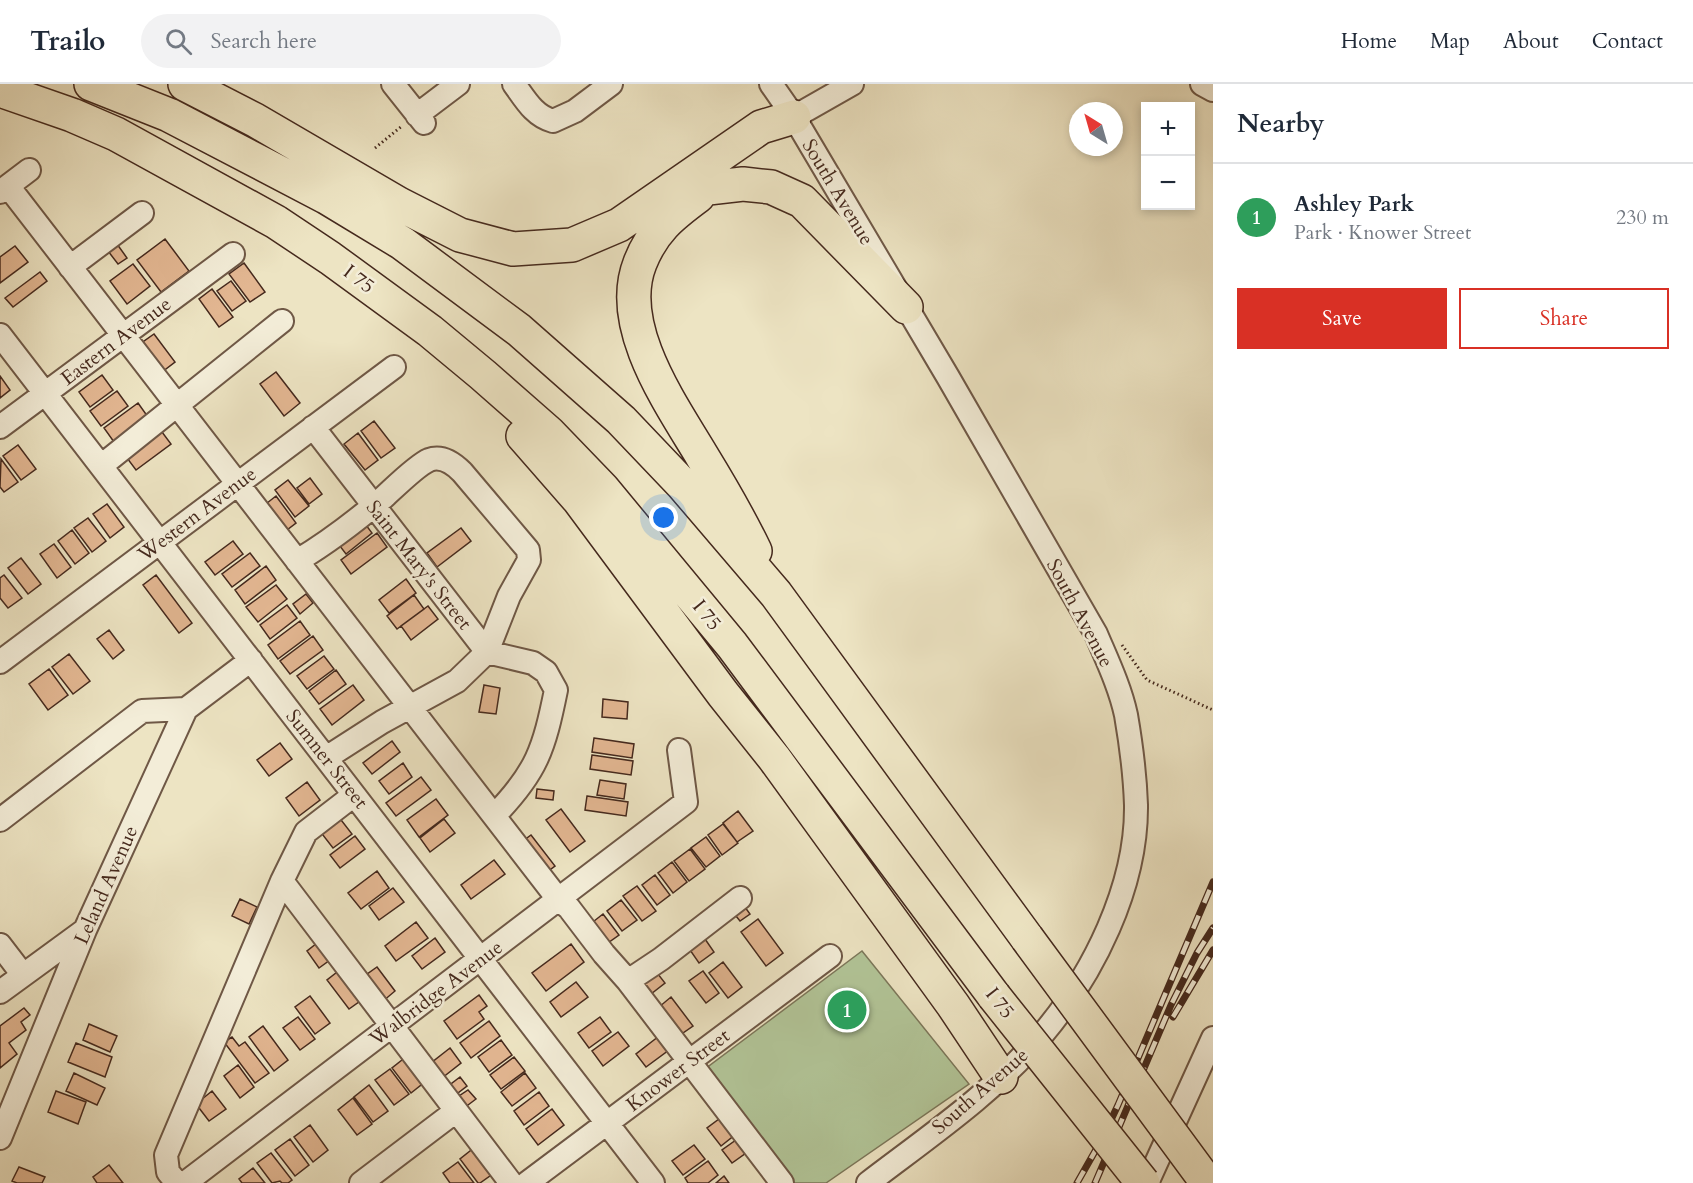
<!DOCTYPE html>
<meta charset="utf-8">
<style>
body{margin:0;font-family:Cardo,serif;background:#f2f2f3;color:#1f2937}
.controls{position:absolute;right:18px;top:18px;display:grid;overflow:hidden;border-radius:0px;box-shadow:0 3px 9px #0003}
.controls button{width:54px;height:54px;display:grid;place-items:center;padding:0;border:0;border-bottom:2px solid #e0e1e3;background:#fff;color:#1f2937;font:30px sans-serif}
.compass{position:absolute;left:1069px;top:18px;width:54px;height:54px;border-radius:50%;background:#fff;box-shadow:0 3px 9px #0003;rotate:323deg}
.you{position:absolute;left:664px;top:434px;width:21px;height:21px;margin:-15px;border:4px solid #fff;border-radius:50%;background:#1a73e8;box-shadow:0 0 0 9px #1a73e833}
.badge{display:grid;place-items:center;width:39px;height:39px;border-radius:50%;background:#d93025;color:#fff;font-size:20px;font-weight:700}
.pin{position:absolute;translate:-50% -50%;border:3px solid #fff;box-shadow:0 2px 6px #0006}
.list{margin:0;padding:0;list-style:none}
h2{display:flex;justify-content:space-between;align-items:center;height:78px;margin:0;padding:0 24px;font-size:26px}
h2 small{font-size:20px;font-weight:400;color:#747a83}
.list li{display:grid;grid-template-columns:39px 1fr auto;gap:18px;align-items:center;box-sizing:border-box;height:108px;padding:0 24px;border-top:2px solid #e0e1e3}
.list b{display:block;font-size:22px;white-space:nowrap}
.list p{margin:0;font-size:20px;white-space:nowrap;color:#747a83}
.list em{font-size:20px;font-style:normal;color:#747a83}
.actions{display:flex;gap:12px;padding:18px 24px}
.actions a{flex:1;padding:14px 0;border:2px solid #d93025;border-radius:0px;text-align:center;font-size:21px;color:#d93025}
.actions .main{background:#d93025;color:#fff}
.icon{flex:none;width:33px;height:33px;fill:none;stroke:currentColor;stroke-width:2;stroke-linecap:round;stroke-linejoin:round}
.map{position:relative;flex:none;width:1213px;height:1099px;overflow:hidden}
header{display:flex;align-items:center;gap:36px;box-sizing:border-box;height:84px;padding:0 30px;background:#fff;border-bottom:2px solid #e0e1e3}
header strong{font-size:28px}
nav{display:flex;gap:33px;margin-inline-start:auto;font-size:21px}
.search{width:420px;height:54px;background:#f2f2f3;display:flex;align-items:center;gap:15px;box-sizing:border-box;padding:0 21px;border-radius:33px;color:#747a83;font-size:22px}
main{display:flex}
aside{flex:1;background:#fff}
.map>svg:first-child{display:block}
.green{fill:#b2c598;stroke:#7c775a;stroke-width:1.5}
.building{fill:#e2b691;stroke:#45291d;stroke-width:1.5}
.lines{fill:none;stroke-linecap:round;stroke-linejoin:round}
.minor-casing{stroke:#6f5846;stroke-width:26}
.highway-casing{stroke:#45291d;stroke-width:36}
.path{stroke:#45291d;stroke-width:3;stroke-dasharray:1.5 3;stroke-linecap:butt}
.minor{stroke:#f3edd8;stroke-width:22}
.highway{stroke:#ede4c3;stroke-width:33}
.rail-casing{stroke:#45291d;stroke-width:7}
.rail{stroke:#f3edd8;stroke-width:4.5;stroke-dasharray:14;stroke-linecap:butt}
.highway-bridge-casing{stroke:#45291d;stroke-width:36;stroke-linecap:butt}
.highway-bridge{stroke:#ede4c3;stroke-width:33}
.labels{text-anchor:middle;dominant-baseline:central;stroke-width:5;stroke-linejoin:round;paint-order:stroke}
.street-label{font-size:20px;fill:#45291d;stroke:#f3edd8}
</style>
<header>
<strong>Trailo</strong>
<div class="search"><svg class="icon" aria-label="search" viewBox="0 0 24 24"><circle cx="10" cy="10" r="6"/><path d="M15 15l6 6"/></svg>Search here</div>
<nav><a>Home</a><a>Map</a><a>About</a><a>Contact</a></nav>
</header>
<main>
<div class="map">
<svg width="1213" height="1099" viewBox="0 0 1213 1099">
<rect width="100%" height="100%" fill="#ede4c3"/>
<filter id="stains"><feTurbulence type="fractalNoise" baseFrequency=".00333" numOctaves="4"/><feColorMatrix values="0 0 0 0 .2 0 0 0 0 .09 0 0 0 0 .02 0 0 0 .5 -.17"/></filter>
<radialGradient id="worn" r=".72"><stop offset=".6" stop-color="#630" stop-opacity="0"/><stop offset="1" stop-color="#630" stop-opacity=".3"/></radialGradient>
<path class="green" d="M862,867L969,1000L826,1099H793L705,985Z"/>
<path class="building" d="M165,155L189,187L161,208L137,176Z
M117,160L127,174L118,180L108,167Z
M15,162L28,178L0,199V173Z
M244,179L265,208L250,218L229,190Z
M133,180L150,202L127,220L110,197Z
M40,188L47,197L13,223L5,214Z
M231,197L246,217L232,227L217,207Z
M212,205L233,233L219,243L199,215Z
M154,250L175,278L162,288L140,260Z
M276,288L300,319L284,332L260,300Z
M102,291L113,306L90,323L79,308Z
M0,292L10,306L0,314Z
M117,307L128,322L101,342L90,327Z
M138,319L148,333L114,358L104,344Z
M374,337L395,364L381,374L361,347Z
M159,344L171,360L136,386L124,370Z
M358,349L378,376L365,386L344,360Z
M18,361L36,385L21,396L3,372Z
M1,375L18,398L4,408L0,403Z
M310,394L322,410L309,420L297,404Z
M288,396L309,422L295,433L275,406Z
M276,412L296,439L283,449L262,423Z
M107,420L124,443L110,454L93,430Z
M88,434L106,457L92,468L74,444Z
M363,437L372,449L346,470L336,457Z
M461,444L471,457L437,483L427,469Z
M72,446L89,469L75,480L58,457Z
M377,449L387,463L351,490L341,476Z
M233,457L243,470L215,491L205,478Z
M54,460L71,483L57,494L40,470Z
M250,469L260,482L232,503L222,490Z
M21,474L41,500L28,510L8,484Z
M266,482L276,496L245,520L235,506Z
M4,491L22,514L8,524L0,514V494Z
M156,491L192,539L179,549L143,501Z
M406,495L416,509L389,529L379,516Z
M276,501L287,515L258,538L246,523Z
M306,510L313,519L300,530L293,520Z
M414,511L424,525L397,545L387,532Z
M287,521L297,534L270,555L260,541Z
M428,522L438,535L411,556L401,542Z
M300,537L310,551L278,575L268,561Z
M109,546L124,566L113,575L97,555Z
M313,552L323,566L290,590L280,577Z
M69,570L90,597L73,610L52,583Z
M324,572L334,585L307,605L297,592Z
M49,585L68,611L48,626L29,600Z
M336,586L346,600L319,620L309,607Z
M353,601L364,616L332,641L320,625Z
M484,601L500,604L496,630L479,628Z
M603,615L628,618L627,635L602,633Z
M594,654L634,660L632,674L592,668Z
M392,657L400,668L372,690L363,679Z
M280,659L292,675L269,692L257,676Z
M592,671L633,677L631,691L590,685Z
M403,679L412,693L389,710L379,697Z
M421,693L431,706L396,732L386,719Z
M600,696L626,700L624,715L597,711Z
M307,698L320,716L299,732L286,714Z
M537,705L554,707L553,716L536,714Z
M587,712L628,718L626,732L585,726Z
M436,715L448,731L419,753L407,736Z
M561,725L585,757L570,768L546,736Z
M738,727L753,747L737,758L723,739Z
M338,732L352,750L333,764L319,746Z
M444,735L455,749L430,768L420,754Z
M723,740L738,759L722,771L708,751Z
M531,751L555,782L543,791L519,760Z
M355,752L365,765L340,784L330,771Z
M706,753L720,772L706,783L691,764Z
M690,765L705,785L689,797L674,777Z
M494,776L505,790L471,815L461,801Z
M672,778L687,798L673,809L658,789Z
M377,787L389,804L361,825L348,809Z
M655,791L670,811L657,821L642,801Z
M637,802L656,827L642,837L623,812Z
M393,804L404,818L379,836L369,822Z
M240,815L257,823L249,840L232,832Z
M621,816L637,836L622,847L607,827Z
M742,819L750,830L740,837L732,827Z
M603,830L619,851L605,861L589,841Z
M758,835L783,869L766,882L741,848Z
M416,838L428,854L396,877L385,862Z
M435,854L445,868L422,885L412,872Z
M705,855L714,868L699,879L690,866Z
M321,856L334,873L319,884L307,867Z
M571,860L584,878L546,907L532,889Z
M723,878L742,903L728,914L709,889Z
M377,883L395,907L382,918L363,893Z
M341,885L363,915L349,925L327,896Z
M654,885L665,899L651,910L640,895Z
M703,887L719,909L706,919L689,897Z
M576,898L588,913L561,933L550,918Z
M479,911L487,922L479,928L484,935L457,955L444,937Z
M310,912L330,939L315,950L295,923Z
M671,913L693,942L680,951L659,923Z
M24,924L30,931L21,938L26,946L9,959L17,970L0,984V942Z
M298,933L315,955L300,966L283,944Z
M600,933L611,948L589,964L578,949Z
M489,937L500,952L471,974L460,959Z
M89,940L117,952L110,968L83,956Z
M263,942L288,976L274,987L249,953Z
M618,948L629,962L603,982L592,967Z
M663,949L673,963L646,983L636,970Z
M232,953L239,962L245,958L269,989L255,999L224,958Z
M501,956L512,971L489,988L478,973Z
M76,959L112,973L105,993L68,978Z
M450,964L461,979L442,994L431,979Z
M407,972L426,997L411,1009L392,984Z
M514,973L525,987L501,1005L490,991Z
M238,981L254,1003L240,1014L224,992Z
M390,985L409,1010L394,1021L375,996Z
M74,989L105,1004L97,1021L66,1007Z
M525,989L536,1004L512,1022L501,1008Z
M460,993L467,1002L454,1012L447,1003Z
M369,1001L388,1027L373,1038L354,1013Z
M468,1006L476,1015L464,1024L456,1014Z
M56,1007L86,1018L78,1040L48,1028Z
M212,1007L226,1025L209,1037L196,1020Z
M539,1008L549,1022L524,1041L514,1027Z
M353,1014L372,1040L357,1051L338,1026Z
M552,1025L564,1041L538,1061L526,1045Z
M723,1032L736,1050L721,1062L707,1044Z
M310,1041L328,1066L313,1078L294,1053Z
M290,1055L309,1081L295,1092L275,1066Z
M736,1056L746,1069L732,1079L722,1066Z
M694,1061L705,1075L683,1091L672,1077Z
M475,1063L494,1089L480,1099H478L460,1075Z
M271,1069L292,1096L288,1099H282L280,1097L272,1099L257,1079Z
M708,1077L718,1091L708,1099H688L685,1094Z
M458,1078L474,1099H450L443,1089Z
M109,1081L123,1099H97L93,1093Z
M19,1083L45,1093L42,1099H17L12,1097Z
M253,1084L265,1099H242L239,1095Z
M724,1092L729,1099H716Z"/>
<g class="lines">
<g class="minor-casing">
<path id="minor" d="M393,0L424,39
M514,0C525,15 534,32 553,37L575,27L611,0
M771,0L794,33L948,293L1096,550C1107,576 1120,603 1126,631C1131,660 1135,691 1136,721C1137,803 1093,891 1041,952C992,1010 928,1053 868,1099
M1202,0L1213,6
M417,31L458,0
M794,33L852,0
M8,102L558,815L569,824L604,870L628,897L782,1099
M0,108L29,86
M70,183L142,129
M0,251L653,1099
M0,343L233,170
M313,343L487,568L533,579L546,588L556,606C544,665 537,688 494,732
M101,382L282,237
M297,477C327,459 356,437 383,414C394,404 417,381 429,376C442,371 453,379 462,388L528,466L529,476L509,512L487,568L457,597L382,638L326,674
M0,578L394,283
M0,736L142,627L186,625
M282,797L511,1099
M0,861L23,891
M628,897L661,875L740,814
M0,908L85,846
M0,1054L85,846L186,625L251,576
M177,1099L168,1088L166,1071L282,797L306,748L354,711
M185,1099L686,718L679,666
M361,1099L456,1027
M527,1099L830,872
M1147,1099L1213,954"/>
</g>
<g class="highway-casing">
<path id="highway" d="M91,0L169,31L326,113L402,159L519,246L621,336L682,400L776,510L1027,854
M185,0L255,36L399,120L460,151L513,165L572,161L619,141L761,43L794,33
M0,6L72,31L116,50L276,138L330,174L430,247L483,291L549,349L603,405L732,561L994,912
M708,104L743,100L771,103L802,117L906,223
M698,112C671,132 653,146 640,179C615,242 671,320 702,372C721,403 739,434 755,467
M523,352L579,416L723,610L774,674L953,921L1001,993"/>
</g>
<path class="path" d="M375,64L402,42
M1122,561L1147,596L1213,626"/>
<use href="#minor" class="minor"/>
<use href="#highway" class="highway"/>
<g class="rail-casing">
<path id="rail" d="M1173,933L1213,866
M1077,1099L1102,1055L1118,1021L1213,798
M1095,1099L1171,921L1197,869L1213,844"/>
</g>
<use href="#rail" class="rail"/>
<g class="highway-bridge-casing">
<path id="highway-bridge" d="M1027,854L1206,1097
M994,912L1143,1099"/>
</g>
<use href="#highway-bridge" class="highway-bridge"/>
</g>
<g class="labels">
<g class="street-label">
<text transform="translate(838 108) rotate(59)">South Avenue</text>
<text transform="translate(359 195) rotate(37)">I 75</text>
<text transform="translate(116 257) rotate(-37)">Eastern Avenue</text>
<text transform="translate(197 430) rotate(-37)">Western Avenue</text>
<text transform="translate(419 481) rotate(52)">Saint Mary's Street</text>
<text transform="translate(1080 529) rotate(62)">South Avenue</text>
<text transform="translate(707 531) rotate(51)">I 75</text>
<text transform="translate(327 675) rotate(52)">Sumner Street</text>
<text transform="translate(106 801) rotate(-66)">Leland Avenue</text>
<text transform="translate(436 909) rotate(-37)">Walbridge Avenue</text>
<text transform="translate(1000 919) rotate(52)">I 75</text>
<text transform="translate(678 986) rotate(-37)">Knower Street</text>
<text transform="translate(980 1007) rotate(-41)">South Avenue</text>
</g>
</g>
<rect width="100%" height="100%" filter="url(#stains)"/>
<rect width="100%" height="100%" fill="url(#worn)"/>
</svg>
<div class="controls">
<button>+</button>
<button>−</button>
</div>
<svg class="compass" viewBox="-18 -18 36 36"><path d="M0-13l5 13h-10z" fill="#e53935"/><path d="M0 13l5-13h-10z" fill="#747a83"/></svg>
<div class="you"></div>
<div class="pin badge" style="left:847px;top:926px;background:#2e9e5b">1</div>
</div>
<aside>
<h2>Nearby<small></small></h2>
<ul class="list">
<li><span class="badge" style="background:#2e9e5b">1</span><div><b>Ashley Park</b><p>Park · Knower Street</p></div><em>230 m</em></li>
</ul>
<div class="actions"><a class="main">Save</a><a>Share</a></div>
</aside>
</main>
